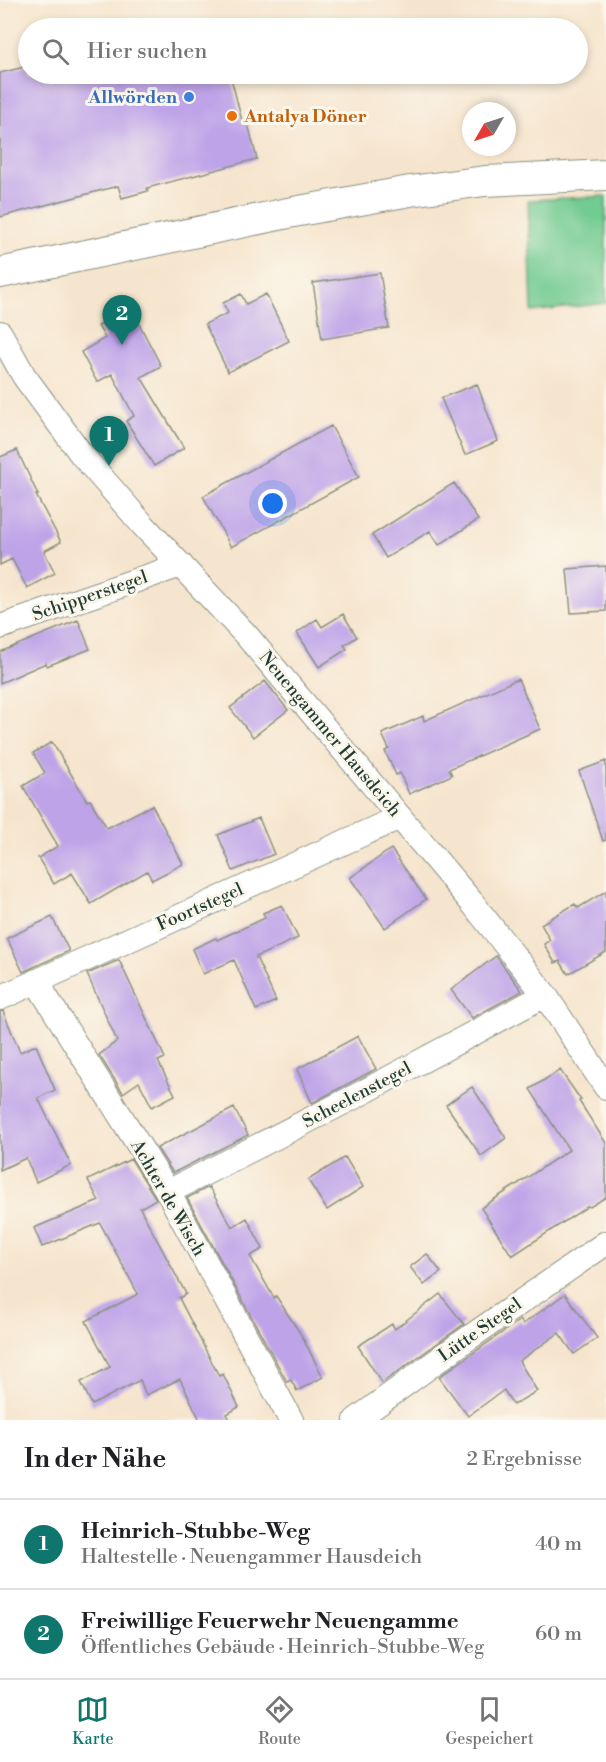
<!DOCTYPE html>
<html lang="de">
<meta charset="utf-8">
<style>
body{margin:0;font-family:"Libre Bodoni",serif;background:#f6f6f6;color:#202124}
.compass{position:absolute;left:462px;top:102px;width:54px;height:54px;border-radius:50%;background:#fff;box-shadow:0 3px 9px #0003;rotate:231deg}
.you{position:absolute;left:273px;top:504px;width:21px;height:21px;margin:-15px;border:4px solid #fff;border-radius:50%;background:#1a73e8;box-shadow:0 0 0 9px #1a73e833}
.badge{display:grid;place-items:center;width:39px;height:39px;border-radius:50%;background:#0f766e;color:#fff;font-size:20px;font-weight:700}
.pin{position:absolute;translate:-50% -50px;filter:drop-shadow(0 2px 3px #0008)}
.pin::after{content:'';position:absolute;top:32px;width:21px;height:18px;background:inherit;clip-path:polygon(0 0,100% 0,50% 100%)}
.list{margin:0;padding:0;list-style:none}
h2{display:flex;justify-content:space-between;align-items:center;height:78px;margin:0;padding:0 24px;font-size:26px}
h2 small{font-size:20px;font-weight:400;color:#757577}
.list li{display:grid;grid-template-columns:39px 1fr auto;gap:18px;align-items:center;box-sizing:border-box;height:90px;padding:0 24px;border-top:2px solid #e0e0e0}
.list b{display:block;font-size:22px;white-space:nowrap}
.list p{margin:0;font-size:20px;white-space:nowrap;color:#757577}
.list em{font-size:20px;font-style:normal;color:#757577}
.icon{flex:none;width:33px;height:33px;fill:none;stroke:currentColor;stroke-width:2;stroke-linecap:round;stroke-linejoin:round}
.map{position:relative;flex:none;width:606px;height:1420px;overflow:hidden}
.search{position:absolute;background:#fff;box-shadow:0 3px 9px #0003;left:18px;right:18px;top:18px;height:66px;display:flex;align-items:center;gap:15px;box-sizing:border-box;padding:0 21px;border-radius:33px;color:#757577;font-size:22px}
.sheet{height:258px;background:#fff}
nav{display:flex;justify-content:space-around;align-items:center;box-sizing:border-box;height:84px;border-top:2px solid #e0e0e0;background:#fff;font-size:16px;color:#757577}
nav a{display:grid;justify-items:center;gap:3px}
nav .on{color:#0f766e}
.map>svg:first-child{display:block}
.green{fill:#72cb91;stroke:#488462;stroke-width:1.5}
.building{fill:#bea3e8}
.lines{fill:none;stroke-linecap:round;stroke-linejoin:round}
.minor-casing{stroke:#8a9181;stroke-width:26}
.major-casing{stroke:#8a9181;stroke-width:32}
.minor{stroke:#fff;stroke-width:24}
.major{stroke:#fff;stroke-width:30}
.shop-dot{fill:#3f7fe0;stroke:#fbf7ec;stroke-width:2}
.food-dot{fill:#e8710a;stroke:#fbf7ec;stroke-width:2}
.labels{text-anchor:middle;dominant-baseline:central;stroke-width:6;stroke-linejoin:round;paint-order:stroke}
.shop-label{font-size:18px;font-weight:bold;fill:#366cbe;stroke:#fbf7ec;text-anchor:end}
.food-label{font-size:18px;font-weight:bold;fill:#c56008;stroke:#fbf7ec;text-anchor:start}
.street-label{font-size:18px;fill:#1f3d34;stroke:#fbf7ec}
</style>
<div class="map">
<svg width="606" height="1420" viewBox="0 0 606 1420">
<rect width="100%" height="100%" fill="#fbf7ec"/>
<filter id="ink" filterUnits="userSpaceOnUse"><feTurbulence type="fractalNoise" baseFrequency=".0167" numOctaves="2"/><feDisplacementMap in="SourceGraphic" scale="12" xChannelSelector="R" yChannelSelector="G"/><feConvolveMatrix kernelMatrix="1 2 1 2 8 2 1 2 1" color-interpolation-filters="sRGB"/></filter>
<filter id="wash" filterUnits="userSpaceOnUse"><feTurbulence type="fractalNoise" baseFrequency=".008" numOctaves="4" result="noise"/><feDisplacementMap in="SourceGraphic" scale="24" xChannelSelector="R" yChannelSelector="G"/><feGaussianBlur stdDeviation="1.35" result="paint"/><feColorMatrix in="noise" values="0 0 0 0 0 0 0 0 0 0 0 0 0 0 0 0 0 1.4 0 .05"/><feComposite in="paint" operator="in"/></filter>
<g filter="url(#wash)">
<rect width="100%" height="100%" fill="#f6e5ce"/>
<path class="green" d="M606,196V303L532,312L528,200Z"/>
<g id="blocks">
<path class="building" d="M28,66V74H230L242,121L247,120L257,159L147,188L148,191L122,198L118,186L0,217V73Z
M380,273L389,328L322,339L313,283Z
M241,294L246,304L266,294L289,341L228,372L205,324L228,313L223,303Z
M131,308L161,366L141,377L184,448L154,466L126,421L134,416L112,374L97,382L81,352L105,338L98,326Z
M477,384L498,441L465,455L441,398Z
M331,426L359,477L231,547L203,496Z
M17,450L38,495H36L61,542L44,551L55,573L27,588L12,559L0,565V457Z
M454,483L478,520L439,545L430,531L386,558L372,535Z
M606,566V611L571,613L567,569Z
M343,614L357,637L344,645L347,649L319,667L297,633L317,619L322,627Z
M78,620L90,649L47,666L46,663L0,683V652Z
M518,679L540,729L449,769L452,775L409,794L400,773L396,775L385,751L389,749L382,734L423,716L424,721Z
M265,681L288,710L253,737L230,708Z
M52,742L87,801L90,800L107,828L152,805L183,864L152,880L147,871L91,904L72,873L54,884L38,858L58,846L23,786L45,773L33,753Z
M606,761V840L603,841L579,771Z
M259,818L274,854L233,871L218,835Z
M391,849L426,899L385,928L350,878Z
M606,891V952L568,974L560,961L555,963L544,944L550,940L541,924L575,904L578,908Z
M282,905L298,938L256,957L276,1001L256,1010L234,960L203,974L192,949L216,938L217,940L265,918L263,913Z
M52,917L69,951L23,972L7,938Z
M496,956L522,991L472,1018L451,990Z
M119,960L165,1058L158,1061L175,1095L152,1107L139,1082L123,1093L99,1055L117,1041L87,974Z
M3,1011L20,1052L36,1045L55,1090L38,1098L71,1165L36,1182L26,1158L0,1170V1012Z
M358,1036L376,1069L312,1103L297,1069Z
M560,1070L581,1100L579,1101L606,1143V1197L590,1207L588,1206L512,1256L481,1208L569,1150L530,1089Z
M472,1087L506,1138L481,1156L446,1105Z
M234,1108L248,1135L173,1173L157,1148Z
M345,1157L363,1187L327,1210L308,1180Z
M131,1159L156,1199L140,1208L186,1294L179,1298L219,1376L223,1374L239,1407L227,1414L230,1420H200L180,1379L146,1395L140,1380L92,1405L81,1382L110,1367L86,1321L138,1294L100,1223L42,1247L34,1228L99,1201L88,1180Z
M209,1187L232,1227L247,1218L263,1249L250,1256L274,1298L276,1296L300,1333L323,1377L297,1391L291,1380L287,1382L187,1198Z
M427,1254L441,1272L424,1285L410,1267Z
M440,1294L464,1324L382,1383L358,1346L392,1324L395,1329Z
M565,1294L597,1338L574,1354L559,1333L519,1361L537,1391L513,1405L504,1390L468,1416L439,1377L520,1320L523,1324Z"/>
</g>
</g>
<g filter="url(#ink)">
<use href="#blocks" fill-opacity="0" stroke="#8a9181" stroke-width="1.5"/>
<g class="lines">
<g class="minor-casing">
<path id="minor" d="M0,333L24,376L82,455L143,525L247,636L474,905L545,995L606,1087
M0,627L181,565
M36,981L168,1192L291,1420
M0,998L400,817
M168,1192L356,1096L545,995
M356,1420L460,1344L606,1243"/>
</g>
<g class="major-casing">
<path id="major" d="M0,273L288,213L410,191L485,181L606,175"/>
</g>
<use href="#minor" class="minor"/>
<use href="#major" class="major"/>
</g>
</g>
<circle class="shop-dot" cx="189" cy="97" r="6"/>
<circle class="food-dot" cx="232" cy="116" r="6"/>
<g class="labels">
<g class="shop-label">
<text x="177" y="97">Allwörden</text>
</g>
<g class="food-label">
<text x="244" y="116">Antalya Döner</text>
</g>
<g class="street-label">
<text transform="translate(90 596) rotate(-19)">Schipperstegel</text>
<text transform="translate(330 734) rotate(50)">Neuengammer Hausdeich</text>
<text transform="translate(200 907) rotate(-24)">Foortstegel</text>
<text transform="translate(357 1095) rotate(-28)">Scheelenstegel</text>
<text transform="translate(168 1198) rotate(60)">Achter de Wisch</text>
<text transform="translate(480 1330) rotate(-35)">Lütte Stegel</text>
</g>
</g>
</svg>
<svg class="compass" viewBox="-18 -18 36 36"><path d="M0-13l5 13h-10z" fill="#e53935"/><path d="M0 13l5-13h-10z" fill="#757577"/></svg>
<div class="you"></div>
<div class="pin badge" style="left:109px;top:466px">1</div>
<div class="pin badge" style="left:122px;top:345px">2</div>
<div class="search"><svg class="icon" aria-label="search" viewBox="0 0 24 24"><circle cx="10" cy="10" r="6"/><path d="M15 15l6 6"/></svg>Hier suchen</div>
</div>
<section class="sheet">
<h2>In der Nähe<small>2 Ergebnisse</small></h2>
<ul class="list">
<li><span class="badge">1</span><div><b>Heinrich-Stubbe-Weg</b><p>Haltestelle · Neuengammer Hausdeich</p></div><em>40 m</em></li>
<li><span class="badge">2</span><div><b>Freiwillige Feuerwehr Neuengamme</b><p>Öffentliches Gebäude · Heinrich-Stubbe-Weg</p></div><em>60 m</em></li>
</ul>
</section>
<nav>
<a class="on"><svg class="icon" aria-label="map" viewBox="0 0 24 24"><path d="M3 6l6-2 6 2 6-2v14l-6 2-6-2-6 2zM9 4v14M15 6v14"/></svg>Karte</a>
<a><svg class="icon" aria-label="directions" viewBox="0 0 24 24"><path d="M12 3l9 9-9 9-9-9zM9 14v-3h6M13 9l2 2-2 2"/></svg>Route</a>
<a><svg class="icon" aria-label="saved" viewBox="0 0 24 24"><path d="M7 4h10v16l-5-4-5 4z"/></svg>Gespeichert</a>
</nav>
